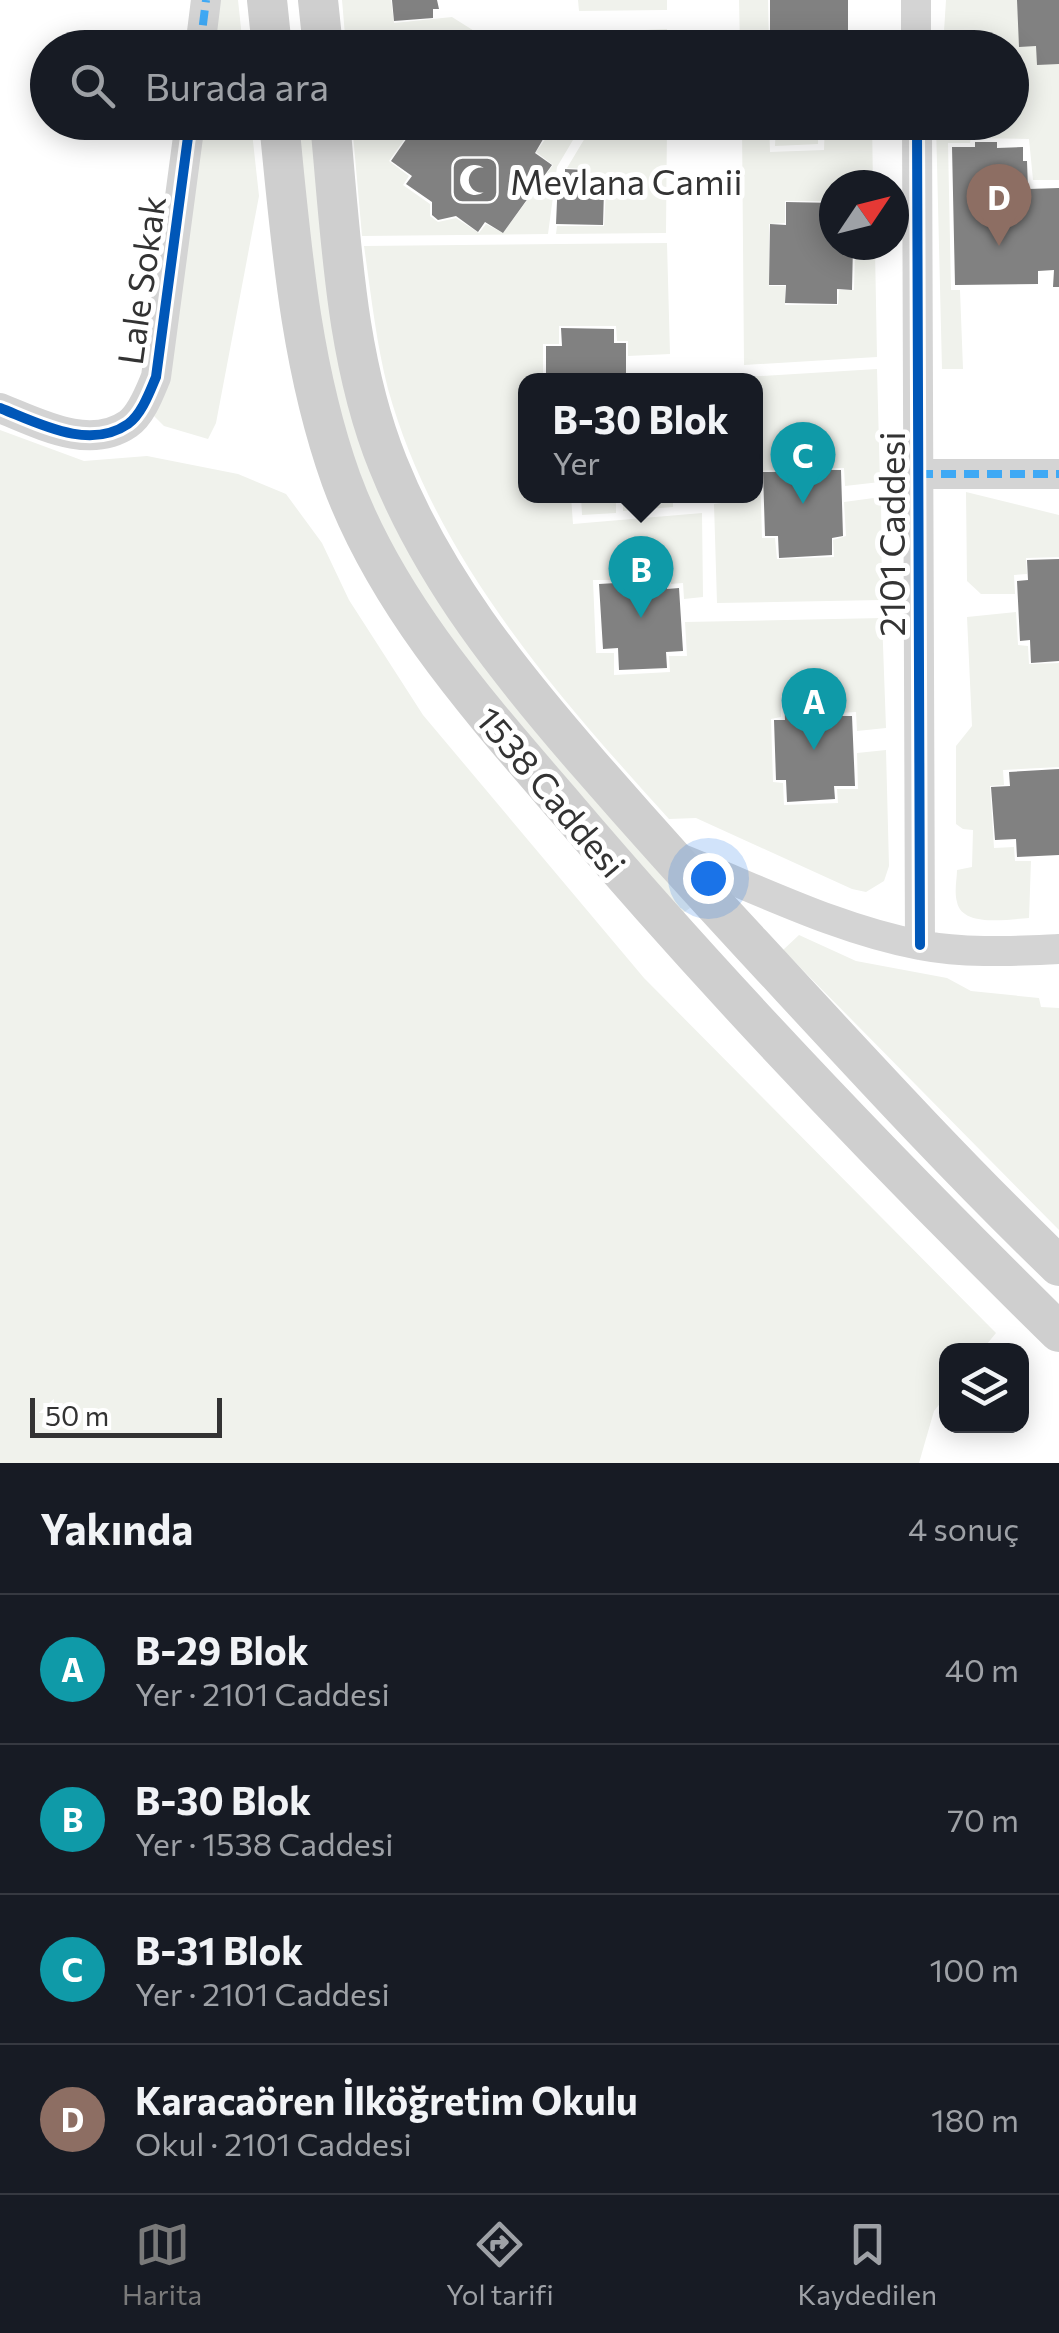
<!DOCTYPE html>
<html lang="tr">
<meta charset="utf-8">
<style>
body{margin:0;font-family:Commissioner,sans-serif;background:#20242c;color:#f1f3f6}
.controls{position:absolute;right:30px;bottom:30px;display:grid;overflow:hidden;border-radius:20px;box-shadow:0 5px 25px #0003}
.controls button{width:90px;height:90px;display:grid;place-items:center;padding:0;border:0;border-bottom:2px solid #363941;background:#171b24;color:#f1f3f6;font:50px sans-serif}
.compass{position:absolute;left:819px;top:170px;width:90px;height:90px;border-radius:50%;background:#171b24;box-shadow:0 5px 25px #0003;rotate:55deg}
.scale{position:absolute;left:30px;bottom:25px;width:192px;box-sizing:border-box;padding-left:10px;border:5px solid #333;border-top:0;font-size:28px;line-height:35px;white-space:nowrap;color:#333;-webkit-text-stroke:8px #fff;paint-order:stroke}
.you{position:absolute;left:708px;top:878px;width:35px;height:35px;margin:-25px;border:8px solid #fff;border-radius:50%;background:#1a73e8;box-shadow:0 0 0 15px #1a73e833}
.badge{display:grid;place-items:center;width:65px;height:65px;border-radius:50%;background:#7a7a7a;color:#fff;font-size:32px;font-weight:700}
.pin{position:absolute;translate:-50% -82px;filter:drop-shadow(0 2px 5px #0008)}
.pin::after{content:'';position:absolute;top:52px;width:35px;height:30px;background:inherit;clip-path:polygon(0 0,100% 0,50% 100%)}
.popup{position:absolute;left:518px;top:373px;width:245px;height:130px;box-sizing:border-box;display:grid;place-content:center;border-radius:20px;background:#171b24;filter:drop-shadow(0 2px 8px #0005);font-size:32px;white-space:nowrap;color:#9ea1a6}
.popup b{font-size:38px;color:#f1f3f6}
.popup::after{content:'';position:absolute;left:50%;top:100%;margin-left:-20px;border:20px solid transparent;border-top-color:#171b24}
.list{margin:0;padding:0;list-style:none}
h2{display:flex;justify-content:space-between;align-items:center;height:130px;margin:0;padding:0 40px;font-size:42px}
h2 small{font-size:32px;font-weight:400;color:#9ea1a6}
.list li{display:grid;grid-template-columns:65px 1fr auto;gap:30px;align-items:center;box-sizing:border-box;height:150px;padding:0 40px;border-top:2px solid #363941}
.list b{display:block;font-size:38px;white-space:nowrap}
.list p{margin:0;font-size:32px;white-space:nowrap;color:#9ea1a6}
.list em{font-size:32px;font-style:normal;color:#9ea1a6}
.icon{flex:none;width:55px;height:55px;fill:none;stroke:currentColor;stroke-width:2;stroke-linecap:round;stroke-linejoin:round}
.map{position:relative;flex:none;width:1059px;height:1463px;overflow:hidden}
.search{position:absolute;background:#171b24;box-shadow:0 5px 25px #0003;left:30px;right:30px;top:30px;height:110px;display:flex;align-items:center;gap:25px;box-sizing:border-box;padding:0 35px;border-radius:55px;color:#9ea1a6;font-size:38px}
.sheet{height:730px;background:#171b24}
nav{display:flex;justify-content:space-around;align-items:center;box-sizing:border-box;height:140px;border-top:2px solid #363941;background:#171b24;font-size:28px;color:#9ea1a6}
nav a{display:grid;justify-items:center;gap:5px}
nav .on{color:#7a7a7a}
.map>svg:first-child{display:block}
.green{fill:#f0f2ec}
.building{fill:#818181}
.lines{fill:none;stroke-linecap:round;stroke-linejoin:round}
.minor{stroke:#d4d4d4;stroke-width:30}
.secondary{stroke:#cfcfcf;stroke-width:40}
.quiet{stroke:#3fa9f5;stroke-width:8;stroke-dasharray:15 8;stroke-linecap:butt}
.cycleway-casing{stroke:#fff;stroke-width:16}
.cycleway{stroke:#0057b8;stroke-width:10}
.labels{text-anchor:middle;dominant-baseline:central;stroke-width:10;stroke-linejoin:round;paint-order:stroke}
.poi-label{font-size:35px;fill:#333;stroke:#fff;text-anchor:start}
.street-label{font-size:35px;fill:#333;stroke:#fff}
</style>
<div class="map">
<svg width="1059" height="1463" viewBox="0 0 1059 1463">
<rect width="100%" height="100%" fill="#fff"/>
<path class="green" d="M212,0H238L243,47L205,48Z
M342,0H391L394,23L452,17L479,34L470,47H346Z
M578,0H667V10L579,11Z
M739,0H768L769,47H740Z
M946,0H1059V180H1033L1029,139L971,138L970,143H948L951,290H960L963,369H942L936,123L1012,122V48L943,47Z
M667,29V47H598L599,32Z
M195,123H251L259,196L216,423L208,439L164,426L147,409Z
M297,123H313L364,443L694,905L679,916L450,642L381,529L342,427L317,318Z
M352,123H416L389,161L409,176L403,185L430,204V216L438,222L456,218L479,233L486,224L503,233L553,165L536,152L557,123H583L557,167L548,234L362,236Z
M594,123H667L666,233L556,234L557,226H604L606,190L599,189V176L587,175L586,169L567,168Z
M742,123H769L770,152L824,150L825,123H872L873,185H834V201H785V223L769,224V286H785V305H838L839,290H854L855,251L875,249L877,357L744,365Z
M776,123H818V144L775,146Z
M667,243L670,354L628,356V341H617L616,326H559V344H543V380H526V496H571L573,524L702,513L703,597L684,599L683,583L671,584V559L612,563L611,580H593L596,653H614V675L670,672L669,656H687L685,622L882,618L886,728L857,731L856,712L839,713V694L781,696V717L771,719L773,782L783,783L784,805L838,803L837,789H858L857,753L886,750L889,866L884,881L866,892L852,889L696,818L669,819C554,692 435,557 388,389C376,342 371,294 364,246Z
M877,369L880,482L845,486L844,468H829V449L776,451L775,470L760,471L762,538H775L777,559L834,557L833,540L846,536L844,502L881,497L882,600L717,603L714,504L745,500L746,496H756V380H745V377Z
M0,430L84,461L147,456L238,474L286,494L322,543L349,600L423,715L644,978L996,1333L982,1350H946V1396L934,1411L919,1463H0Z
M966,492L1059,515V557L1026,558L1027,574L1014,575L1015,594H981L967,581Z
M581,496H616V513L582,515Z
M623,496H673V507L623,511Z
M1016,612L1018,645L1028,646L1029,664L1059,663V767L1003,770L1004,785L990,786L994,848L1014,847L1015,861H1031L1029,918C1010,919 962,928 957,902C954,892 957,879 957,870L972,867L973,830L963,829L956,824V746L972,726L967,617Z
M799,935L856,961L947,978L971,991L1039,998L1041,1007L1059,1008V1230L783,950Z"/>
<path class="building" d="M392,0H437L439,9H433V18L394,21Z
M770,0H848V48L770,46Z
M1017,0H1059V64L1037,65L1036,46L1019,47Z
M418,122H553L535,153L552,165L503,233L485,222L478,232L456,216L438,220L432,215V202L406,184L412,176L391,161Z
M975,142H997V148L1023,147V161H1027L1028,189L1059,188V287H1053L1054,270L1038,271V284L955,285L952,147H975Z
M565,169L586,170L585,176H598V190H604L603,225L556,224L558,178H565Z
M786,202L834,203V245H853L852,290L837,289V304L785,303L786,285H769L770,224L786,225Z
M561,328L614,329V343H626V380H546V346H562Z
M827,452V470H841L843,536L832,538V555L779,558L778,536H765L763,472H778V454Z
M1059,559V661L1031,663L1030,640L1020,641L1017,581L1028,580L1027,560Z
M666,566L667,589L679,588L683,651L666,652L667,668L619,670L618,648L603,649L599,584L616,583V569Z
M836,697L837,716H852L855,786H834L835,799L787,802L786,780H776L774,720H785L784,699Z
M1059,769V855L1017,857L1016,839L995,840L991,787L1010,786L1009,772Z"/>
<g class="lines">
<path class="minor" d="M916,0V48
M200,48L206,0
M917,122L920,945
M0,408C38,423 89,451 128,424C142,414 150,391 156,377L190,122
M918,474H1059
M674,856C754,887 835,929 920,945C966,954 1013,951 1059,949"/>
<path class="secondary" d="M267,0L272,48
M318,0L323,48
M279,122C291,243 300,364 341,479C387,605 481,709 567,809C722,991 888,1164 1059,1332
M330,122C341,236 345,358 388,464C434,579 509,672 589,764C642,825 696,885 751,944C852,1053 952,1163 1059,1266"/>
<path class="quiet" d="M200,48L206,0
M918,474H1059"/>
<g class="cycleway-casing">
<path id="cycleway" d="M917,122L920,945
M0,408C38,423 89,451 128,424C142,414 150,391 156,377L190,122"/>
</g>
<use href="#cycleway" class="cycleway"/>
</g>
<defs>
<g id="mosque-square" transform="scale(2.5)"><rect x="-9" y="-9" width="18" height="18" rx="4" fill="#7a7a7a" stroke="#fff"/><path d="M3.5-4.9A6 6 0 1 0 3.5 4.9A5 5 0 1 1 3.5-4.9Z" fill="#fff"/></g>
</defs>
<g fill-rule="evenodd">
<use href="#mosque-square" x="475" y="180"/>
</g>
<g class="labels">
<g class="poi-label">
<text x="510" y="180">Mevlana Camii</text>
</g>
<g class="street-label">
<text transform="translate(140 280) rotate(-82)">Lale Sokak</text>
<text transform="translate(890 534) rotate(-90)">2101 Caddesi</text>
<text transform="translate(552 791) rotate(50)">1538 Caddesi</text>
</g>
</g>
</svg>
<div class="controls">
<button><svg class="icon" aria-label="layers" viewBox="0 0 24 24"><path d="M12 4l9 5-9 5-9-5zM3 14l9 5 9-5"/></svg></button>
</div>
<svg class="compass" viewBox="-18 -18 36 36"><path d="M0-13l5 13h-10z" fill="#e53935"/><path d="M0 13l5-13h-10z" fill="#9ea1a6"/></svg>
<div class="scale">50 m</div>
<div class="you"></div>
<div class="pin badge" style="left:814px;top:750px;background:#0f9aa8">A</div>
<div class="pin badge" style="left:641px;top:618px;background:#0f9aa8">B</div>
<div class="popup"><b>B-30 Blok</b>Yer</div>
<div class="pin badge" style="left:803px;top:504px;background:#0f9aa8">C</div>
<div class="pin badge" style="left:999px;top:246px;background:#8d6e63">D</div>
<div class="search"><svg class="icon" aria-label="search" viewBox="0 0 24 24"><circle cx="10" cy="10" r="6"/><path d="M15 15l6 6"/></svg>Burada ara</div>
</div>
<section class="sheet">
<h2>Yakında<small>4 sonuç</small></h2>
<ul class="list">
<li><span class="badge" style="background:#0f9aa8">A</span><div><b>B-29 Blok</b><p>Yer · 2101 Caddesi</p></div><em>40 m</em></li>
<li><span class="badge" style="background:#0f9aa8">B</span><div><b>B-30 Blok</b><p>Yer · 1538 Caddesi</p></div><em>70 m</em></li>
<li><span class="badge" style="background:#0f9aa8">C</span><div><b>B-31 Blok</b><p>Yer · 2101 Caddesi</p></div><em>100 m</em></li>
<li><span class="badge" style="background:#8d6e63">D</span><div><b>Karacaören İlköğretim Okulu</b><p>Okul · 2101 Caddesi</p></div><em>180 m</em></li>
</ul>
</section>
<nav>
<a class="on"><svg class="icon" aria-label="map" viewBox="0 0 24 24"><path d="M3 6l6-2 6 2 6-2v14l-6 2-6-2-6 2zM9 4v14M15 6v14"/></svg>Harita</a>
<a><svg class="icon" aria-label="directions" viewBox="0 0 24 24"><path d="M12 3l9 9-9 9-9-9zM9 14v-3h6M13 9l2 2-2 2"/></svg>Yol tarifi</a>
<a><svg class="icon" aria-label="saved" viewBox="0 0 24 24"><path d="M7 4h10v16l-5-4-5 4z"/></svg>Kaydedilen</a>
</nav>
